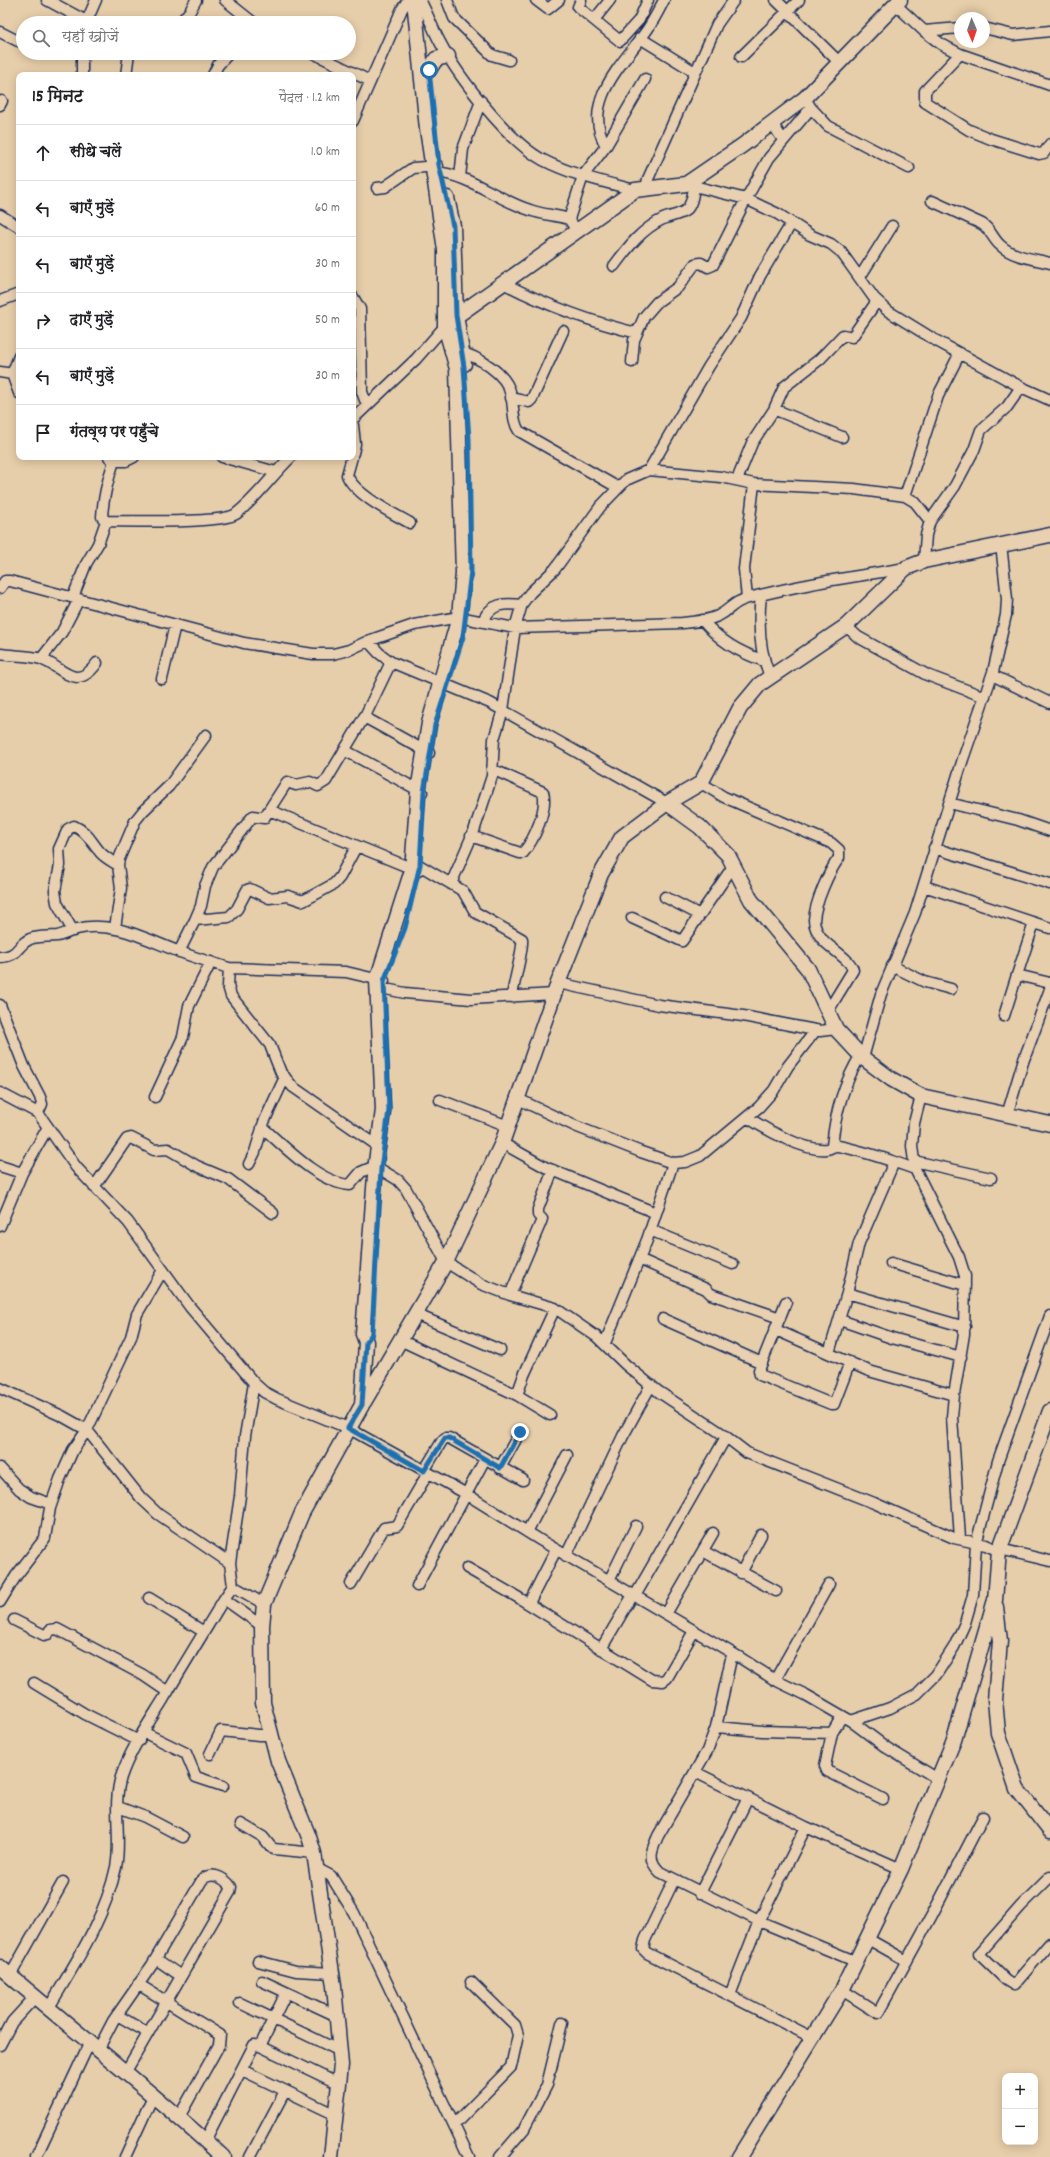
<!DOCTYPE html>
<html lang="hi">
<meta charset="utf-8">
<style>
body{margin:0;font-family:Dekko,"Playpen Sans Deva",sans-serif;background:#f2f2f2;color:#202124}
.controls{position:absolute;right:12px;bottom:12px;display:grid;overflow:hidden;border-radius:8px;box-shadow:0 2px 10px #0003}
.controls button{width:36px;height:36px;display:grid;place-items:center;padding:0;border:0;border-bottom:1px solid #e0e0e0;background:#fff;color:#202124;font:20px sans-serif}
.compass{position:absolute;left:954px;top:12px;width:36px;height:36px;border-radius:50%;background:#fff;box-shadow:0 2px 10px #0003;rotate:178deg}
.stop{position:absolute;width:12px;height:12px;margin:-9px;border:3px solid #1f6fb2;border-radius:50%;background:#fff}
.stop.end{background:#1f6fb2;border-color:#fff;box-shadow:0 1px 4px #0008}
.list{margin:0;padding:0;list-style:none}
h2{display:flex;justify-content:space-between;align-items:center;height:52px;margin:0;padding:0 16px;font-size:17px}
h2 small{font-size:13px;font-weight:400;color:#757577}
.list li{display:grid;grid-template-columns:26px 1fr auto;gap:12px;align-items:center;box-sizing:border-box;height:56px;padding:0 16px;border-top:1px solid #e0e0e0}
.list b{display:block;font-size:15px;white-space:nowrap}
.list em{font-size:13px;font-style:normal;color:#757577}
.icon{flex:none;width:22px;height:22px;fill:none;stroke:currentColor;stroke-width:2;stroke-linecap:round;stroke-linejoin:round}
.map{position:relative;flex:none;width:1050px;height:2157px;overflow:hidden}
.search{position:absolute;background:#fff;box-shadow:0 2px 10px #0003;left:16px;top:16px;width:340px;height:44px;display:flex;align-items:center;gap:10px;box-sizing:border-box;padding:0 14px;border-radius:22px;color:#757577;font-size:15px}
.panel{position:absolute;background:#fff;box-shadow:0 2px 10px #0003;left:16px;top:72px;width:340px;height:388px;border-radius:8px}
.map>svg:first-child{display:block}
.lines{fill:none;stroke-linecap:round;stroke-linejoin:round}
.street-casing{stroke:#1b2f5e;stroke-width:13}
.secondary-casing{stroke:#1b2f5e;stroke-width:17}
.street{stroke:#e8d0b1;stroke-width:10}
.secondary{stroke:#e8d0b1;stroke-width:14}
.route{stroke:#1f6fb2;stroke-width:5}
</style>
<div class="map">
<svg width="1050" height="2157" viewBox="0 0 1050 2157">
<rect width="100%" height="100%" fill="#e7ceaa"/>
<filter id="ink" filterUnits="userSpaceOnUse"><feTurbulence type="fractalNoise" baseFrequency=".025" numOctaves="2"/><feDisplacementMap in="SourceGraphic" scale="8" xChannelSelector="R" yChannelSelector="G"/><feConvolveMatrix kernelMatrix="1 2 1 2 8 2 1 2 1" color-interpolation-filters="sRGB"/></filter>
<g filter="url(#ink)">
<g class="lines">
<g class="street-casing">
<path id="street" d="M47,0L86,21
M225,0L254,23
M420,0C428,14 433,30 441,44C459,78 509,142 543,160C572,175 604,182 635,190
M447,0L454,18L492,55L509,60
M536,0L548,9L559,0
M581,0L578,7L620,41L639,20L648,0
M776,0L839,62
M895,4L924,31L941,44L960,54L1050,85
M594,20L610,0
M86,23L96,0
M180,23L190,11L196,0
M984,28L1013,35L1050,31
M924,31L960,28
M0,32L18,41
M640,38L695,72
M313,53L370,81
M960,54L925,91V102L969,130L991,139L1039,154L1044,153L1050,144
M741,57L799,0
M82,75V53
M126,75L129,53
M213,75L218,65L229,53
M0,105L2,101
M811,108L828,126L909,168
M353,121L402,9L408,0
M772,123L783,140
M606,146L645,79
M434,172C469,174 497,200 530,210C543,215 556,215 569,219
M460,177L463,149L481,101
M686,184L746,199L778,214L810,235L831,244L841,252L874,298L888,311L935,340L1021,387L1050,400
M377,188L385,187L413,168L438,166
M646,189L648,179L710,40L717,24L734,0
M932,201L982,224C991,230 993,239 1000,245C1012,257 1035,259 1050,263
M0,215L19,227
M577,231L569,219L583,176L606,146C580,102 624,63 647,30C654,20 659,10 664,0
M614,266C628,247 642,229 663,219C670,216 680,215 686,210C692,205 693,194 694,187
M860,277L892,226
M503,283C546,305 590,322 637,333
M353,297L360,309L362,392L365,400L370,403
M0,301L19,294
M457,351C477,356 507,373 511,395C514,407 512,421 519,431L617,487
M19,356L12,374L19,393
M632,362L634,340L644,317L657,302L678,287L695,264L701,263L708,267L713,265L746,199L769,158L811,108L805,98
M0,372L12,374
M511,398L529,402L532,399L563,331
M353,419L416,359L445,326
M353,425L355,444L353,453
M842,437L776,410L775,407L784,387L820,359L843,335L852,337L877,301
M222,457L276,472
M352,457L347,475C354,494 392,513 410,523
M114,461H126L134,457
M649,470L709,366L741,318L760,276L791,224
M737,480L752,443L775,408
M905,496L938,396L960,353
M106,521L102,517C103,497 108,479 114,461L109,457
M924,561L926,535L930,521L955,486L974,450L981,430L1007,407L1021,387
M0,588L5,581H10L244,643L313,654H333L349,650L368,641L414,625L459,617L515,628L682,623C694,622 707,621 718,616C732,609 732,602 749,598C801,584 853,577 906,568
M761,595C758,622 759,651 770,676
M73,597L86,564L98,544L106,521C128,521 222,524 236,514C257,498 272,475 291,457
M747,598L744,569L754,484
M483,620C492,603 504,603 522,605
M702,620C721,642 737,651 764,661
M846,626L858,637L927,675L985,697
M368,641L379,653L391,662L490,703L667,803
M0,654C12,656 29,655 41,659C64,668 76,692 97,663
M41,659L62,632L79,599
M391,662L366,714L326,781L318,786L310,782L296,785L287,782L269,810L418,871
M992,675L1050,703
M162,679L175,625
M364,717L429,753
M344,750L422,792
M701,783L724,797L831,843L839,850V858C829,871 815,903 814,920C814,927 819,935 823,940C830,948 852,961 853,970L828,1011
M949,803L1018,820L1050,831
M471,836L520,853H523C534,840 548,809 543,792L492,769
M934,848L1050,884
M414,862L463,891L475,912L522,939C524,948 513,984 512,997
M451,884L474,831L492,776L494,739L503,710L515,628L522,604L530,593L555,569L600,507L626,480L649,470L721,477L754,484L854,489L905,496L915,502L930,521
M924,886L1050,928
M665,897L700,915
M632,918L682,941L734,865
M195,920L229,917L237,909L247,890L250,889L269,898L288,896L303,901L334,884L340,877L356,847
M1034,923L1017,975L1050,983
M115,928L121,888L118,865L119,859L135,821L143,811L169,786L206,735
M73,931L57,903L55,891L60,865L59,849L68,829L74,826C89,833 90,841 100,852C105,858 112,861 118,865
M179,952L195,920L201,906L205,886L213,867L253,816L264,818L269,810
M0,957C20,956 16,945 30,939C38,936 48,937 57,936C64,935 70,931 77,929C114,920 147,940 180,952C196,958 213,963 229,968L228,986L231,996L270,1045L281,1073L293,1087L378,1146
M892,966L925,982L951,989
M229,968L346,972L384,981
M558,983L659,1005L743,1016L820,1031L836,1029
M376,987L405,993L471,999L554,994
M0,1005L24,1066L40,1097L42,1104L38,1113
M1004,1016L1017,975
M863,1058L881,994L915,913L963,759L993,672L1006,615L1007,599L1001,544
M0,1093L38,1113L76,1167L128,1222L190,1307L254,1383L264,1392L277,1399L348,1428L463,1492L540,1540L739,1657L775,1680L806,1695L851,1721L890,1708L917,1694L936,1675L954,1647L965,1623L973,1595L976,1544L998,1461L1050,1316
M921,1096L914,1123L912,1146L915,1169L959,1257L965,1276L964,1334L954,1395L952,1417L960,1539
M155,1097L183,1037L189,1006L211,962
M516,1098L575,1126L641,1152L673,1163L685,1162L700,1156L759,1107L774,1090L788,1066L816,1030
M440,1100L508,1126
M1007,1115L1023,1062L1050,989
M747,1117C765,1129 805,1152 827,1149C832,1149 832,1145 838,1146C865,1151 889,1160 915,1169
M262,1127C285,1147 319,1183 350,1185L361,1172L375,1166L398,1180L406,1189L446,1262L481,1284L510,1295L555,1308L597,1337L626,1365L659,1392L721,1433L747,1453L874,1503L954,1538L986,1545L999,1551
M502,1143L545,1167L656,1213
M832,1146C835,1114 844,1082 861,1055
M914,1161L991,1178
M249,1164L255,1152L264,1122L285,1077
M0,1166L22,1173
M94,1187L127,1139L131,1138L154,1150L168,1149L197,1166L228,1179L273,1213
M0,1226L22,1173L48,1127
M650,1230L733,1264
M639,1259L706,1289L711,1294L780,1318
M891,1263L965,1285
M847,1293L965,1327
M510,1295L541,1222L542,1219L538,1215V1209L553,1170
M786,1302L759,1370L760,1375L831,1404H834L850,1362
M415,1314L500,1350
M663,1319L762,1363
M840,1320L892,1338L961,1357
M776,1330L869,1371L954,1395
M400,1340L517,1395
M605,1343L647,1240L673,1163
M829,1353L847,1293L859,1243L894,1162
M0,1388L62,1416L87,1430L141,1498L158,1514L230,1563
M550,1415L517,1395L524,1375L555,1308
M0,1468L19,1489L31,1497L51,1504
M500,1468L520,1432
M424,1471L442,1441L445,1438H449L523,1480
M527,1532L567,1455
M1000,1549L1050,1561
M703,1551L776,1591
M566,1556L623,1436L651,1385
M467,1568L519,1598L652,1680L663,1681L667,1678L694,1631
M741,1573L761,1535
M609,1581L636,1526
M351,1584L384,1528L397,1526L428,1473
M233,1586L264,1604
M417,1586L485,1459
M635,1596L726,1437
M149,1598L204,1632
M224,1599L233,1586L230,1563L240,1496L245,1436L254,1383
M0,1602L16,1576L45,1538L50,1508L60,1479L73,1450L87,1430L131,1337L137,1314L163,1270
M529,1603L556,1550
M666,1614L713,1533
M14,1620L44,1635L48,1634L50,1630L57,1629L143,1675L168,1692
M601,1649L633,1595
M732,1654L716,1727L707,1751L658,1836C651,1852 647,1859 660,1872L759,1921L857,1962
M775,1680L829,1584
M34,1683L85,1714L139,1741
M851,1721L887,1748L938,1779
M716,1727L762,1731L832,1733L842,1716
M143,1732L186,1753L196,1777L223,1786
M832,1733L825,1766L827,1771L883,1799
M210,1754L221,1731L259,1735H271
M695,1772L806,1827L759,1921L730,1995
M118,1807L145,1817L183,1837
M241,1824L263,1837L271,1847L274,1849L314,1853
M806,1827L901,1869
M316,1868L331,1876L354,1913L469,2157
M1050,1877L1021,1906L979,1954L1006,1980L1014,1985L1050,1943
M674,1880L645,1940L643,1949L647,1953L813,2038
M700,1893L748,1798
M868,1939L907,1961
M156,1959L181,1976
M258,1961L296,1971L332,1973
M10,1976L63,1882
M262,1981L337,2016
M138,1984L220,2035L219,2045L179,2117
M842,1990L878,2013L932,1915L983,1817
M240,2003L340,2051
M48,2009C74,1965 105,1919 116,1867C122,1838 112,1806 121,1777C130,1750 148,1724 163,1700C183,1666 204,1632 224,1599L262,1626
M117,2015L148,2033
M0,2045L12,2022L34,1998
M260,2046L286,1993
M98,2050L113,2021L152,1965L202,1880C211,1871 224,1877 231,1887L230,1892L125,2073
M242,2070L336,2115
M454,2125L511,2067L518,2035L515,2025L471,1982
M205,2141L254,2045L260,2046L339,2084
M36,2157L89,2044
M125,2157L153,2096
M250,2157L285,2091
M500,2157L524,2129L547,2085L562,2023"/>
</g>
<g class="secondary-casing">
<path id="secondary" d="M429,70L436,59L448,56
M447,198L453,226L456,315L464,364
M451,320L635,190L686,184L743,145L805,98L900,0
M667,803L700,827L728,855L751,900L808,969L836,1029L863,1058L891,1079L921,1096L1050,1124
M364,1402L446,1262L502,1143L558,983L601,874L622,837L667,803L701,783L740,708L760,684L846,626L906,568L924,561L1050,535
M996,1607L1000,1641L995,1700L998,1733L1017,1789L1050,1831
M0,1967C74,2031 151,2091 223,2157
M331,2157L341,2065L334,1986L314,1853L309,1837L278,1761L263,1703L262,1626L264,1604L302,1513L362,1405L366,1342L363,1334L376,1162L383,1110L377,980L412,870L418,791L429,723L459,617L463,573L457,369L445,326V250L427,129L414,0
M739,2157L843,1988L901,1869L954,1740L995,1600L999,1551L1050,1411"/>
</g>
<use href="#street" class="street"/>
<use href="#secondary" class="secondary"/>
</g>
</g>
<g class="lines" filter="url(#ink)">
<path class="route" d="M429,70L439,165L453,226L456,315L464,367L469,439L471,571L463,637L435,725L424,792L420,865L405,928L384,981L389,1110L381,1169L372,1334L366,1342L362,1405L348,1428L424,1471L445,1438H449L500,1468L520,1432"/>
</g>
</svg>
<div class="controls">
<button>+</button>
<button>−</button>
</div>
<svg class="compass" viewBox="-18 -18 36 36"><path d="M0-13l5 13h-10z" fill="#e53935"/><path d="M0 13l5-13h-10z" fill="#757577"/></svg>
<div class="stop" style="left:429px;top:70px"></div>
<div class="stop end" style="left:520px;top:1432px"></div>
<div class="search"><svg class="icon" aria-label="search" viewBox="0 0 24 24"><circle cx="10" cy="10" r="6"/><path d="M15 15l6 6"/></svg>यहाँ खोजें</div>
<section class="panel">
<h2>15 मिनट<small>पैदल · 1.2 km</small></h2>
<ul class="list">
<li><svg class="icon" aria-label="ahead" viewBox="0 0 24 24"><path d="M12 20V5M6 11l6-6 6 6"/></svg><div><b>सीधे चलें</b></div><em>1.0 km</em></li>
<li><svg class="icon" aria-label="left" viewBox="0 0 24 24"><path d="M17 20v-9H6M10 6l-5 5 5 5"/></svg><div><b>बाएँ मुड़ें</b></div><em>60 m</em></li>
<li><svg class="icon" aria-label="left" viewBox="0 0 24 24"><path d="M17 20v-9H6M10 6l-5 5 5 5"/></svg><div><b>बाएँ मुड़ें</b></div><em>30 m</em></li>
<li><svg class="icon" aria-label="right" viewBox="0 0 24 24"><path d="M7 20v-9h11M14 6l5 5-5 5"/></svg><div><b>दाएँ मुड़ें</b></div><em>50 m</em></li>
<li><svg class="icon" aria-label="left" viewBox="0 0 24 24"><path d="M17 20v-9H6M10 6l-5 5 5 5"/></svg><div><b>बाएँ मुड़ें</b></div><em>30 m</em></li>
<li><svg class="icon" aria-label="arrive" viewBox="0 0 24 24"><path d="M6 21V4h12l-3 4 3 4H6"/></svg><div><b>गंतव्य पर पहुँचे</b></div></li>
</ul>
</section>
</div>
